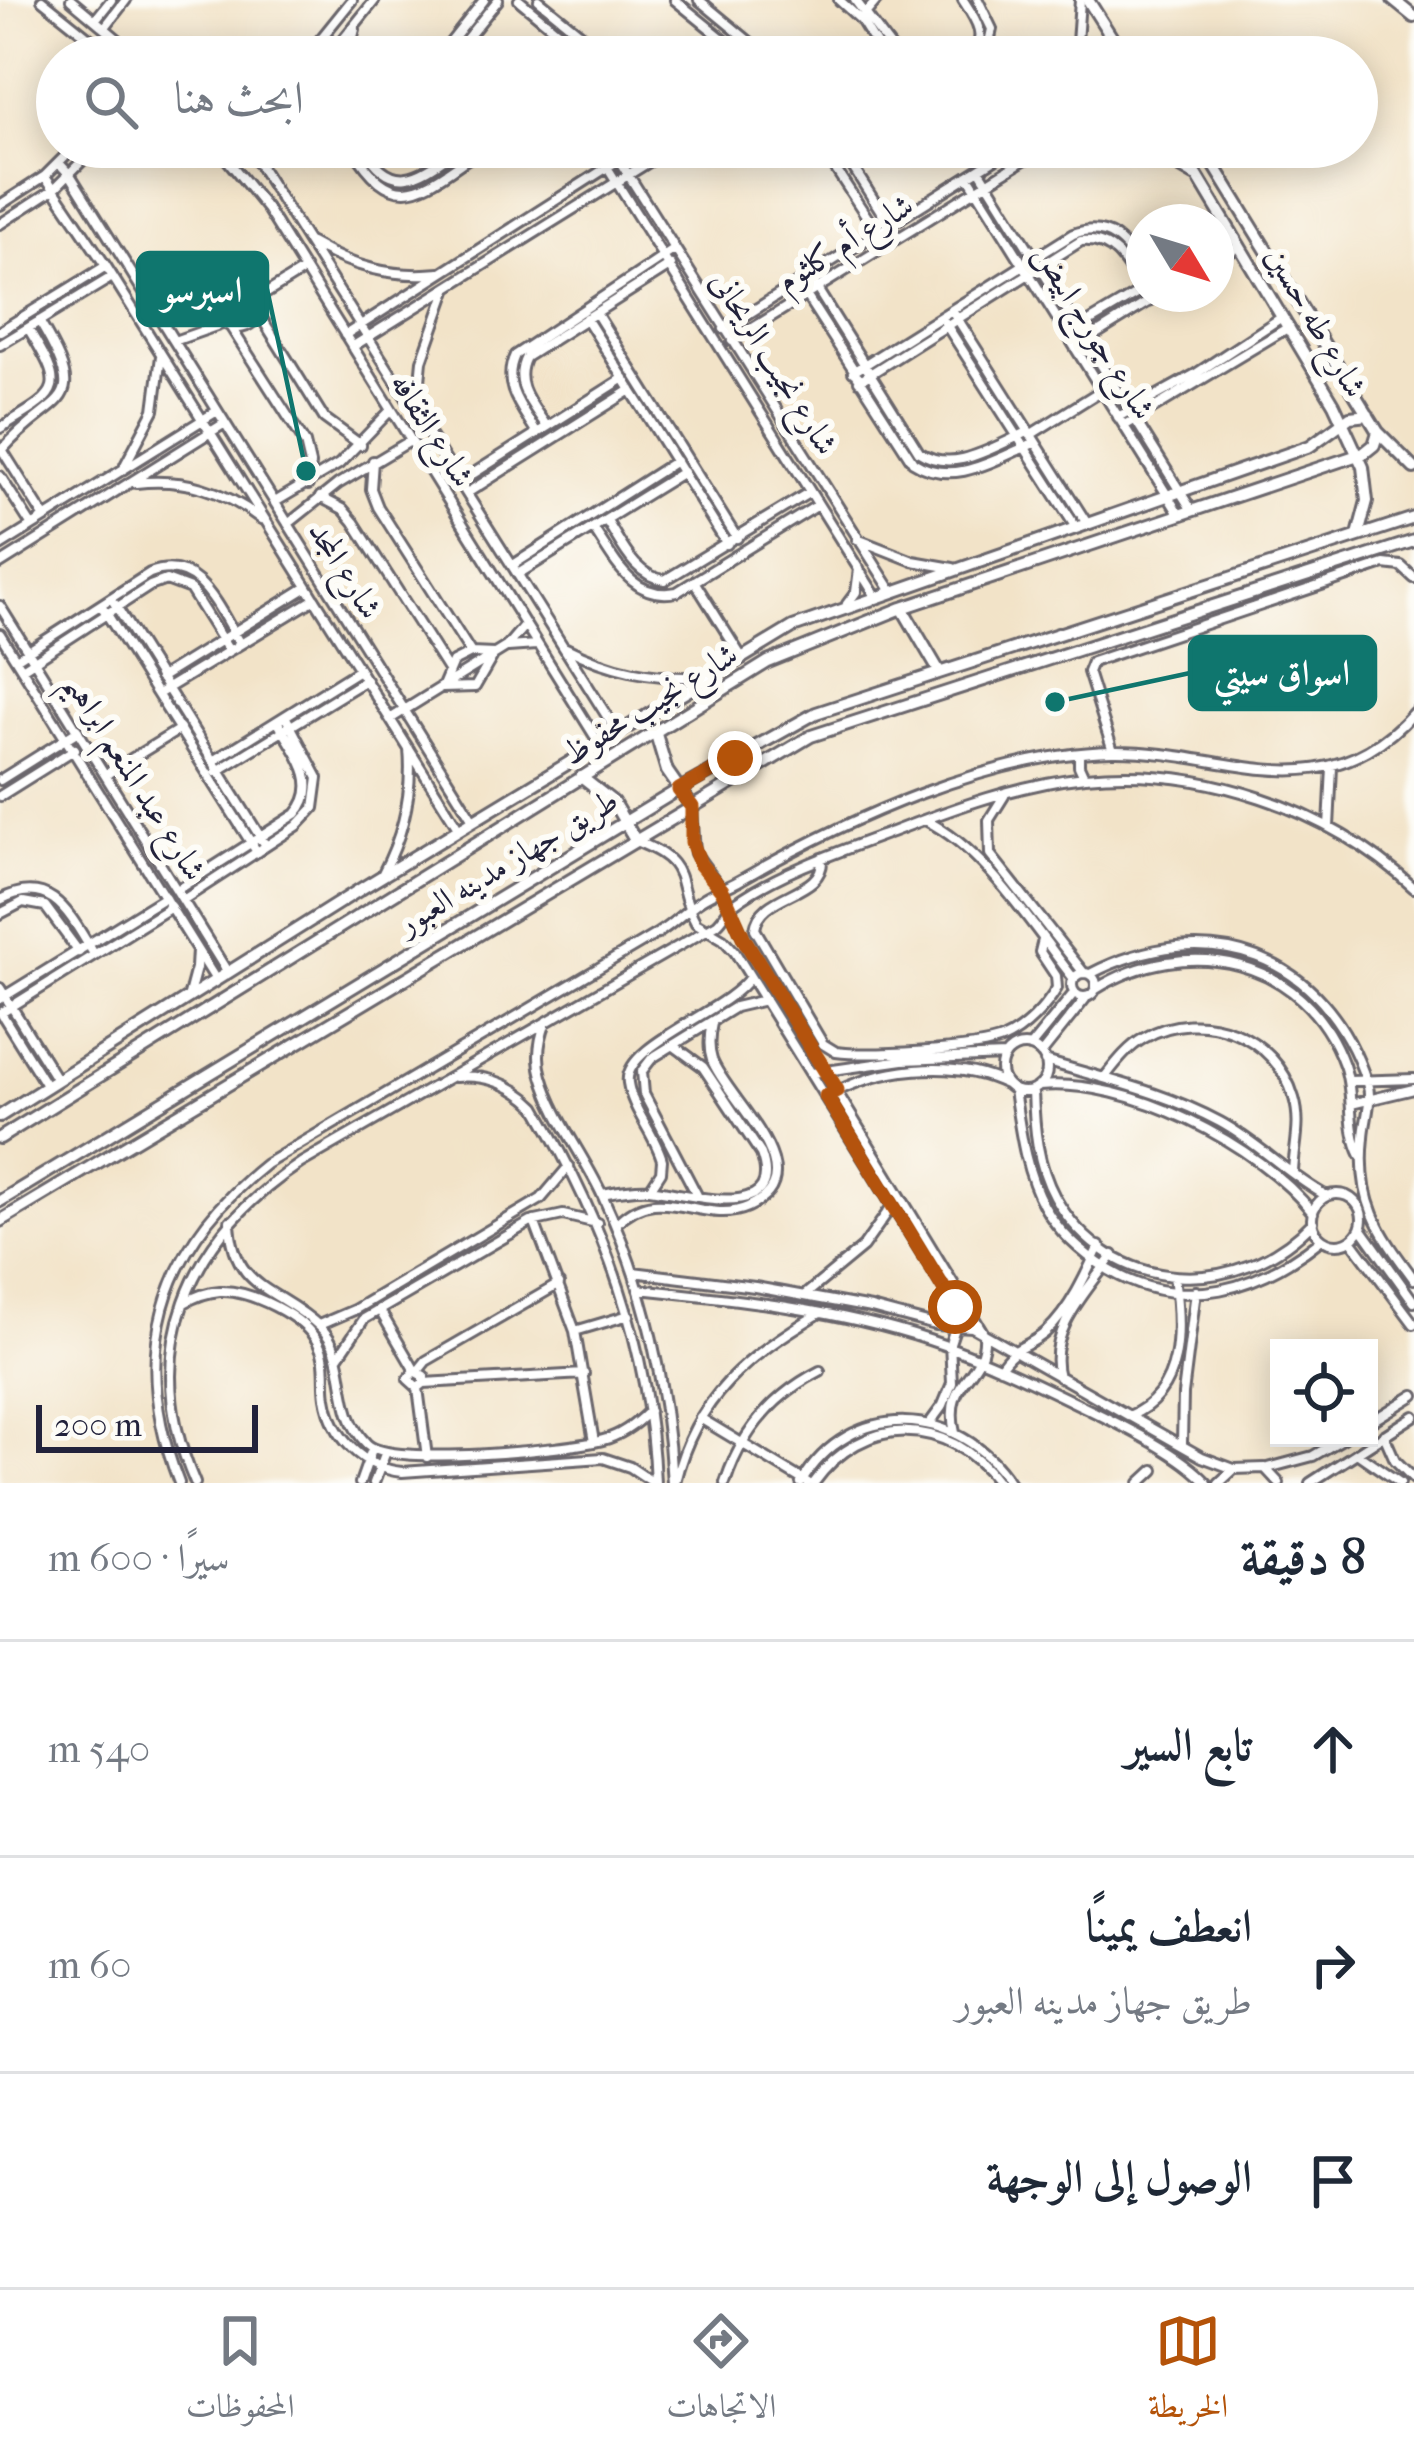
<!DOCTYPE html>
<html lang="ar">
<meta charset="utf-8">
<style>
body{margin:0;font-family:"IM FELL French Canon",Amiri,serif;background:#f2f2f3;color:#1f2937;direction:rtl}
.controls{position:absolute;right:36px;bottom:36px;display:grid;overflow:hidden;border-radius:0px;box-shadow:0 6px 30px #0003}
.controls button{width:108px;height:108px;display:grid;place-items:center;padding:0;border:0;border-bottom:3px solid #e0e1e3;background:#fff;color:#1f2937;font:60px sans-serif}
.compass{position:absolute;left:1126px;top:204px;width:108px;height:108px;border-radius:50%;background:#fff;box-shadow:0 6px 30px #0003;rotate:128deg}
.scale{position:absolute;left:36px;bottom:30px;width:222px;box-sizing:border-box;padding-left:12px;border:6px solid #22223b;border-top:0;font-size:33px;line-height:42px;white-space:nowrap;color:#22223b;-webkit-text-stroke:9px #fdfcf7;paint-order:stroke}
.stop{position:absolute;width:36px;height:36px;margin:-27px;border:9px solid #b45309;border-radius:50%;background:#fff}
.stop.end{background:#b45309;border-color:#fff;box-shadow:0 3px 12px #0008}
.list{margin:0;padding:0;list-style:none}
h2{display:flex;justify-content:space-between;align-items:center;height:156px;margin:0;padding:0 48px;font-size:51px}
h2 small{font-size:39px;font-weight:400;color:#747a83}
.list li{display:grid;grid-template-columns:78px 1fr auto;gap:36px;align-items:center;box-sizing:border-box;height:216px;padding:0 48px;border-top:3px solid #e0e1e3}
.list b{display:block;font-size:45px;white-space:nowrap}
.list p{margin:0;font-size:39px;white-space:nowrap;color:#747a83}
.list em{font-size:39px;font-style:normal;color:#747a83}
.icon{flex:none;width:66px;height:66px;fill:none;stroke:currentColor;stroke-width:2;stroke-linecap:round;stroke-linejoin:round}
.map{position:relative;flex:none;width:1414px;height:1483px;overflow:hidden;direction:ltr}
.search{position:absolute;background:#fff;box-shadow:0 6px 30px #0003;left:36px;right:36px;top:36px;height:132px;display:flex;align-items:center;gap:30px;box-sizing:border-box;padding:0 42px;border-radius:66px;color:#747a83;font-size:45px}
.sheet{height:804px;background:#fff}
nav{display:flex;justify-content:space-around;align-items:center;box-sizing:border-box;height:168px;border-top:3px solid #e0e1e3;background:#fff;font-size:33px;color:#747a83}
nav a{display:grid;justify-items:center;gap:6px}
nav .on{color:#b45309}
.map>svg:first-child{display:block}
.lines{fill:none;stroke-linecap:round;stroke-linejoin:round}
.street-casing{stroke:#6b666c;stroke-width:14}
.secondary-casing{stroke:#6b666c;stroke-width:16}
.street{stroke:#fff;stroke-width:8}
.secondary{stroke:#fff;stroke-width:10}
.route{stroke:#b45309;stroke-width:15}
.labels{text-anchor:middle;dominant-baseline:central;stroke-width:12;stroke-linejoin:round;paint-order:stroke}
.street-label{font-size:33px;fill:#22223b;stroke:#fdfcf7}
.leader{fill:none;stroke:#0f766e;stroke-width:4.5}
.callout-dot{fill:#0f766e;stroke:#fdfcf7;stroke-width:4.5}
.callout{fill:#0f766e;stroke:#0f766e;stroke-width:4.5}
.callout-label{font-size:36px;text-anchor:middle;font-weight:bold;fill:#fff}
</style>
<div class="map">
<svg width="1414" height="1483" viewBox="0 0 1414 1483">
<rect width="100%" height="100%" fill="#fdfcf7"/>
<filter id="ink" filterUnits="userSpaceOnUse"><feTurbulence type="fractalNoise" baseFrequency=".00833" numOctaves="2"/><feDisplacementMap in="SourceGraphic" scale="24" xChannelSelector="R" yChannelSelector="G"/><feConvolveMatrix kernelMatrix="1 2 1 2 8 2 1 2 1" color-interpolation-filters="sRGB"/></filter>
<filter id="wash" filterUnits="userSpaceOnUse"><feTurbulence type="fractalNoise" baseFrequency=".004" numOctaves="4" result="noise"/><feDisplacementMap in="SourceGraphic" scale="48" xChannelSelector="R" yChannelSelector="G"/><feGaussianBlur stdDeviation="2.7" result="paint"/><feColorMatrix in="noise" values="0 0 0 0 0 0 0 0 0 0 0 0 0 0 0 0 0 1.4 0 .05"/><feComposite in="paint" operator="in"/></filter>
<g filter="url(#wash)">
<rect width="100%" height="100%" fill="#f2e3c8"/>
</g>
<g filter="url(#ink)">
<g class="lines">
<g class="street-casing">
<path id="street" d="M42,0L113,57
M71,0L139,57
M519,0L588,57
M539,0L609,57
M675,0L745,57
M699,0L768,57
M839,0L861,20L884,57
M855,0L898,57
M963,0C976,20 987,34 973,57
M978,0L992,29L986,57
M865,14L877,0
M95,20L111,0
M105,27L126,0
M306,57L352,0
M329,57L375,0
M348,57L355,29
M439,57L484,0
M452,57L498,0
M1076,57L1080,0
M217,147L267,209L599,743
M248,147L617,732
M352,147C398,224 427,184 485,147
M364,147C394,200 423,173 461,147
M821,147L886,246
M840,147L898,238
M1144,147L1194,176
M619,160L891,590
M59,163L71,176L473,820
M607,167L875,595
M979,169L1191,509
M45,176L106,266L459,829
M968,176L1179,514
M0,205L45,176L74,147
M0,224L54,189L96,147
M1216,242L1232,232
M311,243C352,267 392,278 440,273
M1216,261L1240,246
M809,276L919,452C954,475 994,446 1028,432
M798,283L913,462C953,488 996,459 1034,443
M217 307a21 21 0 1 1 42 0a21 21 0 1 1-42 0Z
M257,299L304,270
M258,312L324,418L361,445
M596,313L737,538
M955,315L1086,522
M586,318L727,544
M945,323L1075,526
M230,326L305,443L310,464L308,485
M724,329L1014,147
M0,331L106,266
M345,335L639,147
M1067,335L1143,290
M174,341L225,323
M732,341L1045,147
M0,345L112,277
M352,347L673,147
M1075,347L1161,294
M853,372L1073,234C1109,221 1125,243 1144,271
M859,381L1081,241C1119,237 1131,274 1149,302
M417,411L422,361L448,287
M1118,417L1194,375L1282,317
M1124,426L1289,327
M547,427C532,404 512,384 526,357L671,265
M0,428C61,391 67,392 28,328
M537,433C521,407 501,385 515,355L675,249
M1030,435L1102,390
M1,448L45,518
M3,449C55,390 93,411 39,321
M373,461L371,489L378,507L471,653
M125,465L154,410L161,356
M0,476L32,526
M460,482L624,378
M136,483C184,478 222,489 261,519
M467,493L631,390
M320,497L343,509L354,522L448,670
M275,502L339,464L391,410
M606,520C622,544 634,576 665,580L810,492
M288,524L338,484L410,441
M593,528C615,560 632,601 677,592L818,505
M857,539L913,561L953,568
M0,546L217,411
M0,564L225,423
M513,565L676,461
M518,574L683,472
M694,581L741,656
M111,598L266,846
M847,604L856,592L859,569
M101,605L257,852
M0,606L228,973
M0,634L216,980
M508,647L536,645
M564,647C611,671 653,679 706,677
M471,653L494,654L475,687L442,688L453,662Z
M16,659L150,573C199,554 219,610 240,644
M22,669L150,586L166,580L190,589L229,651
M160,678L307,587
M158,694L315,599
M390,719L506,647L524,626
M1113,751L1088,672L1092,662L1384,564L1401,566L1414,578
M1079,754V766L1084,777
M213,761L359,670
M216,772L366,680
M105,775L180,729
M0,780L78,731
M0,796L75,749
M1004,796L989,820L990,854L1084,973
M692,808L695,853L722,890L744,939L984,1334C987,1378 942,1378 955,1433
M925,820C986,850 1032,926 1074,979
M1329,827L1332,767
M638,842C694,864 673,882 696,923L723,939L735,952L955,1307L958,1319L950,1343L952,1383L943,1405L929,1424
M822,858C825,897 760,891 755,929L823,1044L836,1052C866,1056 978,1051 1004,1039C1025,1030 1046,1007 1057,988L1056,976L1040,952L1043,940
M383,873C403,835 413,793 409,749
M177,890L296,814C324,783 294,750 277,721
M0,900C52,872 71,917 94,954
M183,900L297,826L314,808L318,778L285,716
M0,914L23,902L45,906L79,952
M1072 985a12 12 0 1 1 24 0a12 12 0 1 1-24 0Z
M1090,974C1208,913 1325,953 1367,1083C1373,1101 1365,1119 1364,1137C1357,1201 1378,1231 1414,1279
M0,988L57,1080
M1096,989C1187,933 1305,957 1344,1065C1355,1095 1346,1127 1361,1156
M188,998L196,968L197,950
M0,999L165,897
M1,1013L171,907
M1,1013L47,1087
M546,1022C539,1040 536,1057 542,1076C554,1119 586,1158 604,1199C645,1287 667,1386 672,1483
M1001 1069a23 23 0 1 1 46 0a23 23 0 1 1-46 0Z
M1030,1047L1074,993
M1041,1054L1085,999
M1045,1061C1105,1079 1165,1092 1220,1122C1259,1143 1289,1176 1327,1196
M812,1073L903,1060L1005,1056
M455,1077C487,1074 513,1084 536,1107C604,1224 650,1346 655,1483
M1104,1078C1116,1063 1127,1048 1144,1038C1201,1005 1276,1035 1294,1098C1302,1124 1294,1147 1293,1172
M1350,1081L1414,1079
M1039,1086C1127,1077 1259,1144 1313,1213
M1014,1090C1020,1129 1025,1172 1044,1206C1059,1233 1083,1254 1109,1270C1183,1314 1260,1289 1322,1239
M1033,1090C1034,1127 1037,1164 1055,1197C1110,1296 1239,1301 1313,1222
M826,1097C877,1068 953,1058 1006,1084
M1351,1104L1414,1089
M650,1189L661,1172L662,1160C655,1134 632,1110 628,1083C622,1045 728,1011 750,977
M602,1194C618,1191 633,1188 649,1189C681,1192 787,1226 761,1154L703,1067L673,1045
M1312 1219a25 25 0 1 1 50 0a25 25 0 1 1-50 0Z
M697,1195L644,1094L642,1071L652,1058L735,1007L765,1000
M230,1221C232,1291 280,1288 320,1327C352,1357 332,1410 367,1444C391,1467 566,1450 603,1440C622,1435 636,1424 649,1411
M534,1221L575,1331L594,1442
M616,1224C659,1178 703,1227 748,1207C820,1175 727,1100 712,1060C708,1048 709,1036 712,1023
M1361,1228L1414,1302
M1351,1240L1414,1324
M633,1272L755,1287L871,1308L935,1325L972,1327L1202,1457L1234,1469L1265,1468L1279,1483
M638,1289C736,1299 835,1309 929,1340C984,1358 1037,1384 1090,1410C1125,1427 1181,1454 1207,1483
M806,1294L863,1247L892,1206
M184,1303C196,1296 207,1292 220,1291C250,1290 304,1316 318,1343C328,1361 323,1379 326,1398C332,1437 363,1468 402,1472L603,1458L630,1467L654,1483
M379,1309L415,1371L424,1376V1383L418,1388L408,1379L415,1371
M319,1325L354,1310L541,1199L569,1166
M575,1331L629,1315
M339,1356L364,1319L531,1222L563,1215L597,1223
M1000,1368C1014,1345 1028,1348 1046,1332C1070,1310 1086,1275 1099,1246
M418,1371L426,1361L559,1284
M1059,1377C1046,1331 1088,1290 1113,1255
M424,1383L584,1374
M418,1388L427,1457
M1129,1416C1185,1394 1181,1327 1174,1276
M700,1418L808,1483
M1369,1423L1414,1395
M1384,1435L1395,1460L1414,1479
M1182,1443L1183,1394L1196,1291
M1358,1454L1400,1483
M1268,1468L1313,1456L1344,1438
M675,1482C696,1396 748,1356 820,1313
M179,1483C129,1355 158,1250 266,1164L658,933C674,923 686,910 701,900C714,891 729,887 742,879C847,819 990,754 1112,751C1227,749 1321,816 1414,712
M195,1483C138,1352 187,1238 301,1163L717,924C724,918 727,909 734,904C776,873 843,850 892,832C954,808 1019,784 1085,777C1202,765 1328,808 1414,888
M360,1483L372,1449
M374,1483L385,1454
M725,1483C741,1433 773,1395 820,1371
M801,1483C850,1399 959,1404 1010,1483
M814,1483C863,1414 948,1415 998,1483
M1140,1483L1154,1470
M1219,1483L1233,1470
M1310,1483L1414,1416"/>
</g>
<g class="secondary-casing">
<path id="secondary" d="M1088,0L1124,57
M1393,0L1414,17
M1180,147L1334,404L1363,467L1367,501L1358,535
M1203,147L1378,432L1414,468
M902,608L939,671
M655,731L667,771L692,807
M581,777L613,802L636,841
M0,1116L364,887L793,627L1310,446L1350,417L1368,415
M0,1138L768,662L902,608L1364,453L1374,445L1378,432
M0,1201L678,790L816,713L1414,518
M0,1221L811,736L1414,541"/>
</g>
<use href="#street" class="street"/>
<use href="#secondary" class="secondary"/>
</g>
</g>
<g class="lines" filter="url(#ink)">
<path class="route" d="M735,758L679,790L692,807V842L700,864L722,890L744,939L837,1090L826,1096L955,1307"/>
</g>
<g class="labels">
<g class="street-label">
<text transform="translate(845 243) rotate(-32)">شارع أم كلثوم</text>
<text transform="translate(1316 322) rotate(60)">شارع طه حسين</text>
<text transform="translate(1094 332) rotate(58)">شارع جورج ابيض</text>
<text transform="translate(774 363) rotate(58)">شارع نجيب الريحانى</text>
<text transform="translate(432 430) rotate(58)">شارع الثقافه</text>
<text transform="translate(345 570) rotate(58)">شارع المجد</text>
<text transform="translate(650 704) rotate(-32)">شارع نجيب محفوظ</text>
<text transform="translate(135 777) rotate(58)">شارع عبد المنعم ابراهيم</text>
<text transform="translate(508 862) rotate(-31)">طريق جهاز مدينه العبور</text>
</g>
</g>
<path class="leader" d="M306 471L267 289M1055 702L1190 673"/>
<g class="callout-dot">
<circle cx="306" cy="471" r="12"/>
<circle cx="1055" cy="702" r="12"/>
</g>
<g class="callout">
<rect x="138" y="253" width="129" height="72" rx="12"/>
<rect x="1190" y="637" width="185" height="72" rx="12"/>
</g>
<g class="callout-label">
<text x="202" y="302">اسبرسو</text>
<text x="1282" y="685">اسواق سيتي</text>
</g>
</svg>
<div class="controls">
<button><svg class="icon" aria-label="locate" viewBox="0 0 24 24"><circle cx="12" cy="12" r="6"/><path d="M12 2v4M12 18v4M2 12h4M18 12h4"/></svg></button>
</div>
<svg class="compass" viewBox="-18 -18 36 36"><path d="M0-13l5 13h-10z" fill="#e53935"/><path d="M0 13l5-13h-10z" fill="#747a83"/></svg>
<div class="scale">200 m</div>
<div class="stop" style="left:955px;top:1307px"></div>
<div class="stop end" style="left:735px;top:758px"></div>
<div class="search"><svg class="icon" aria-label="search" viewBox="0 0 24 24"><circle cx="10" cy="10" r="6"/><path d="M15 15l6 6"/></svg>ابحث هنا</div>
</div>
<section class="sheet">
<h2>8 دقيقة<small>سيرًا · 600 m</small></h2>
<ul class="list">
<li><svg class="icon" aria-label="ahead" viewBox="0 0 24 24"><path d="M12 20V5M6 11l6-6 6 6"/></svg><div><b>تابع السير</b></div><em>540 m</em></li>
<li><svg class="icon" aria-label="right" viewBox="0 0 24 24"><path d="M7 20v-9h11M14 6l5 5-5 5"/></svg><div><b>انعطف يمينًا</b><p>طريق جهاز مدينه العبور</p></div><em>60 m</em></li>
<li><svg class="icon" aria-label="arrive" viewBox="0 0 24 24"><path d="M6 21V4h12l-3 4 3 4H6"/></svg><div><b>الوصول إلى الوجهة</b></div></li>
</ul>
</section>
<nav>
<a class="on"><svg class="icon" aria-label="map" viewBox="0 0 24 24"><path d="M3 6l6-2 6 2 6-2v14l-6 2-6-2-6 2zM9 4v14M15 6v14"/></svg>الخريطة</a>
<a><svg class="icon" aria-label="directions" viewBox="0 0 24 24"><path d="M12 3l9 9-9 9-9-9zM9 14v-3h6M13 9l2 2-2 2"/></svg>الاتجاهات</a>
<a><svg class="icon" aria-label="saved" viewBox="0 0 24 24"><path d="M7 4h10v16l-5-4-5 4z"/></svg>المحفوظات</a>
</nav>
